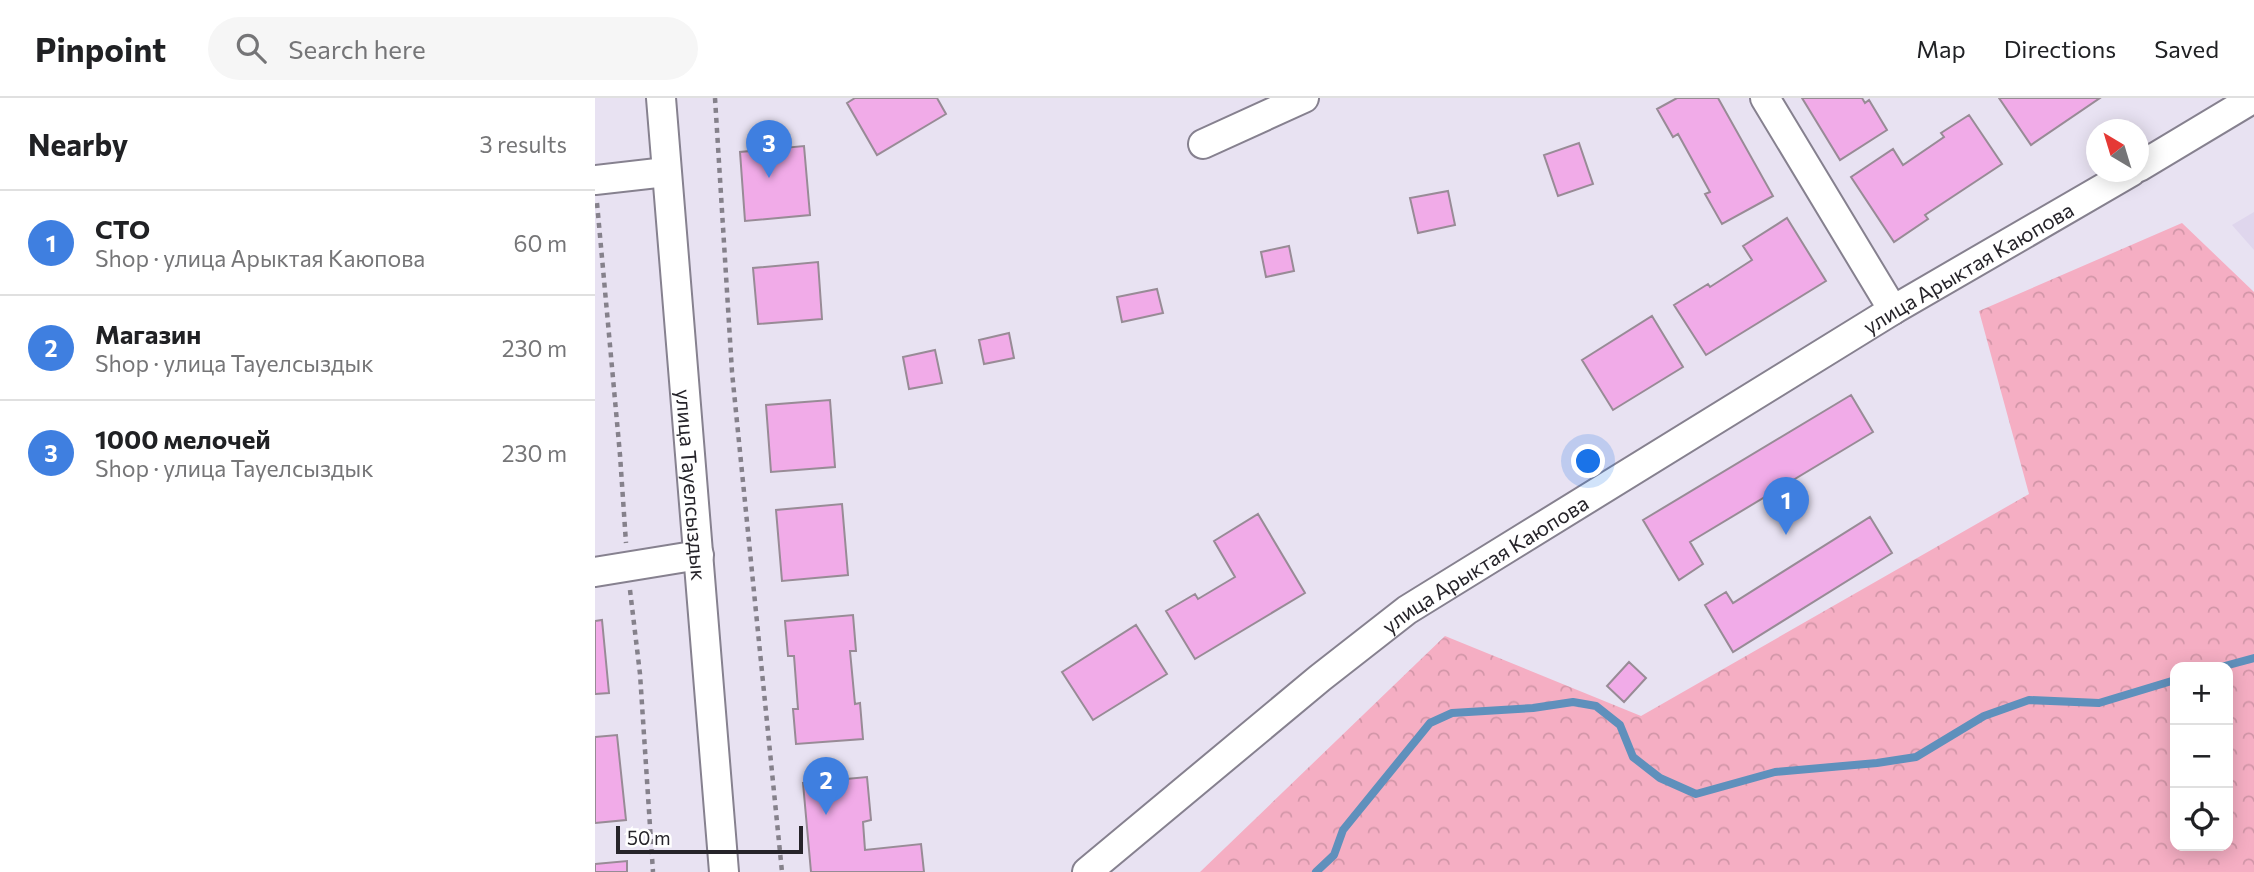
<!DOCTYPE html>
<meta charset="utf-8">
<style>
body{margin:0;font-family:Commissioner,sans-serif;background:#f6f6f6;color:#202124}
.controls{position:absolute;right:21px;bottom:21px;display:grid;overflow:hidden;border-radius:14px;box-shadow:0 4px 18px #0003}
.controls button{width:63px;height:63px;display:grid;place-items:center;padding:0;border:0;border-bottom:2px solid #e0e0e0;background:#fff;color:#202124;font:35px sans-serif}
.compass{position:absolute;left:1491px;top:21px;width:63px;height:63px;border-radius:50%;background:#fff;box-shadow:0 4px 18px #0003;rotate:322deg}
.scale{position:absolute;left:21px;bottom:18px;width:187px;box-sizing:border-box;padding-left:7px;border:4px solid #26242a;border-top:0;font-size:19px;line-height:24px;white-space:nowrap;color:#26242a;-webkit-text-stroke:5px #fff;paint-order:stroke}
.you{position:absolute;left:994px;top:364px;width:24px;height:24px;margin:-18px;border:5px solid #fff;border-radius:50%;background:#1a73e8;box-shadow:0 0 0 10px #1a73e833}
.badge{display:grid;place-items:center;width:46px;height:46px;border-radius:50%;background:#2563eb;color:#fff;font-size:23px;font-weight:700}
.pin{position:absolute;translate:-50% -58px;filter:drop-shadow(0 2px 4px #0008)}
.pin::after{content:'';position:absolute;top:37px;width:24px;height:21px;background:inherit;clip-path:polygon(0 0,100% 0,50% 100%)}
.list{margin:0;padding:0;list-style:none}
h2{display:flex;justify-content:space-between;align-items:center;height:91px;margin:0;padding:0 28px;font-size:30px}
h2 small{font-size:23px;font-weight:400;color:#757577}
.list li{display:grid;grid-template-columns:46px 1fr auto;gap:21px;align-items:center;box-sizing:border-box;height:105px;padding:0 28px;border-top:2px solid #e0e0e0}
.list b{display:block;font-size:26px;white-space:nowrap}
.list p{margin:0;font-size:23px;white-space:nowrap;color:#757577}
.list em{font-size:23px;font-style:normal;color:#757577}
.icon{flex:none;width:38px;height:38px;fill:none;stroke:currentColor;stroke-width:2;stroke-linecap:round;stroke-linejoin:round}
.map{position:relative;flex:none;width:1659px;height:774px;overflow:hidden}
header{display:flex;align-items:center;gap:42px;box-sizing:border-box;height:98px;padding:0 35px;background:#fff;border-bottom:2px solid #e0e0e0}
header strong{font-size:33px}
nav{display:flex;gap:38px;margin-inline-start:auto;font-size:24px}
.search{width:490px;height:63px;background:#f6f6f6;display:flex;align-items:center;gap:18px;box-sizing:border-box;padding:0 24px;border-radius:38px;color:#757577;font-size:26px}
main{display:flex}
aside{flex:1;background:#fff}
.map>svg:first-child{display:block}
.built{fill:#dfd6ed}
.park{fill:url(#park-crowns);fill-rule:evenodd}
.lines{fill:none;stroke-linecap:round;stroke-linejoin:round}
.stream{stroke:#5f90bc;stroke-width:8}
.building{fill:#f1abe8;stroke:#988b96;stroke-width:2}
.minor-casing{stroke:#86818f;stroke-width:32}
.path{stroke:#85818b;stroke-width:4.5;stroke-dasharray:5 5;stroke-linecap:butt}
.minor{stroke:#fff;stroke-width:28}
.labels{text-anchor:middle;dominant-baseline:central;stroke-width:5;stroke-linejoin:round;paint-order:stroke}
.street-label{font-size:21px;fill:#26242a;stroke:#fff}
</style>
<header>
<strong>Pinpoint</strong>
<div class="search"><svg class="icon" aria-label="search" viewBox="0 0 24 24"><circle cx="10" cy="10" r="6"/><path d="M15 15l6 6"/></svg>Search here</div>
<nav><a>Map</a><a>Directions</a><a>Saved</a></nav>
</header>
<main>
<aside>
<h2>Nearby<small>3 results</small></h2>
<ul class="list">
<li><span class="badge" style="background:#3f7fe0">1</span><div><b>СТО</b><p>Shop · улица Арыктая Каюпова</p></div><em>60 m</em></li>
<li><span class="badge" style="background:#3f7fe0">2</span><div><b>Магазин</b><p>Shop · улица Тауелсыздык</p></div><em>230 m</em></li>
<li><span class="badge" style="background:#3f7fe0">3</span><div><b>1000 мелочей</b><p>Shop · улица Тауелсыздык</p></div><em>230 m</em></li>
</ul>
</aside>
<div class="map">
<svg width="1659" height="774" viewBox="0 0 1659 774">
<defs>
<pattern id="park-crowns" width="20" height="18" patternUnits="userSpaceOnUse" patternTransform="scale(1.75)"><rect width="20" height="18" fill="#f5aec3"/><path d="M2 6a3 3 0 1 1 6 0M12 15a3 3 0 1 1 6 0" fill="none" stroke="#d296a8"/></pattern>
</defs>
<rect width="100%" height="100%" fill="#e8e2f2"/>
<path class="built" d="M1659,114V152L1637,127Z"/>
<path class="park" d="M1587,125L1659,194V774H605L850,538L1046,618L1434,396L1384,213ZM1580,569H1633V748H1580Z"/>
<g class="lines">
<path class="stream" d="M1626,569L1659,560
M721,774L739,757L748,732L835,625L857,615L938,610L978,604L1001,608L1025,627L1038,659L1065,680L1101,696L1180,674L1282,665L1321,659L1389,618L1434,602L1504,605L1580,582"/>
</g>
<path class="building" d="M260,0H342L351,16L282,57L252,5Z
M1082,0H1123L1178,98L1127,126L1110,96L1115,94L1083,36L1078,39L1062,11Z
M1207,0H1267L1270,5L1274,2L1292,32L1245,62Z
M1404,0H1505L1436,47Z
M1374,17L1407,66L1330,117L1333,121L1299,144L1256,79L1298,51L1308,67L1349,39L1346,35Z
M984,45L998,86L963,98L949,57Z
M209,48L215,117L150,123L145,54Z
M853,93L860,127L823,135L815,100Z
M1192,120L1231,183L1111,257L1079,207L1113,186L1115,189L1157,162L1148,148Z
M694,148L699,173L671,179L666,154Z
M223,164L227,221L163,226L158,170Z
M562,191L568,215L527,224L522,199Z
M1057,218L1088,269L1018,312L987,262Z
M414,235L419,260L389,266L384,242Z
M340,252L347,285L314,291L308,259Z
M1256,297L1278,334L1095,444L1108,466L1084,482L1048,422Z
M235,302L240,369L176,374L171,307Z
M247,406L253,477L187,483L181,412Z
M663,416L710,495L600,561L571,513L600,496L603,501L640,479L619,443Z
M1275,419L1297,455L1138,554L1110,507L1131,494L1138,505Z
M258,517L261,553H255L260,606L265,605L268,641L201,646L198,611H203L199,558H193L190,523Z
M7,522L14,595L0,596V523Z
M541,527L572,576L498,622L467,574Z
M1034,564L1051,580L1029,604L1012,588Z
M22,637L31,722L0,725V639Z
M272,679L276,722L268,724L270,752L326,746L329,774H216L208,685Z
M32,763V774H0V766Z"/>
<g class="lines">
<g class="minor-casing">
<g id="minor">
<path id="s1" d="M66,0L129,774"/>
<path d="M1170,0L1298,212"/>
<path d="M608,46L709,0"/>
<path d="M1544,69L1659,0"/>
<path d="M0,82L71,74"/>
<path d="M0,474L104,457"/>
<path id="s2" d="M492,774L725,580L812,512L1298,212L1536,74"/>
</g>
</g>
<path class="path" d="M120,0L137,274L187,774
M2,105L25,357L31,445
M35,492L45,576L58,774"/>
<use href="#minor" class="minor"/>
</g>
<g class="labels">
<g class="street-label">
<text stroke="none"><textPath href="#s2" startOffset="1071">улица Арыктая Каюпова</textPath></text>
<text stroke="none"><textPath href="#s1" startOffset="388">улица Тауелсыздык</textPath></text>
<text stroke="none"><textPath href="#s2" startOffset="504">улица Арыктая Каюпова</textPath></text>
</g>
</g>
</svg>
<div class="controls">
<button>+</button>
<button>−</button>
<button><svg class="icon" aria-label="locate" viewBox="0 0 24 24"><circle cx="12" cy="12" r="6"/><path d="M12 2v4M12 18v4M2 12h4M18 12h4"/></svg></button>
</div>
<svg class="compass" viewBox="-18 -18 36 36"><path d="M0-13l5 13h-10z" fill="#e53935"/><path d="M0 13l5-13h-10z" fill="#757577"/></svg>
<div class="scale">50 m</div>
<div class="you"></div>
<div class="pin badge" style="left:1191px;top:437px;background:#3f7fe0">1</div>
<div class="pin badge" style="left:231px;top:717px;background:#3f7fe0">2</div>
<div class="pin badge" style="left:174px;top:80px;background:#3f7fe0">3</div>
</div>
</main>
